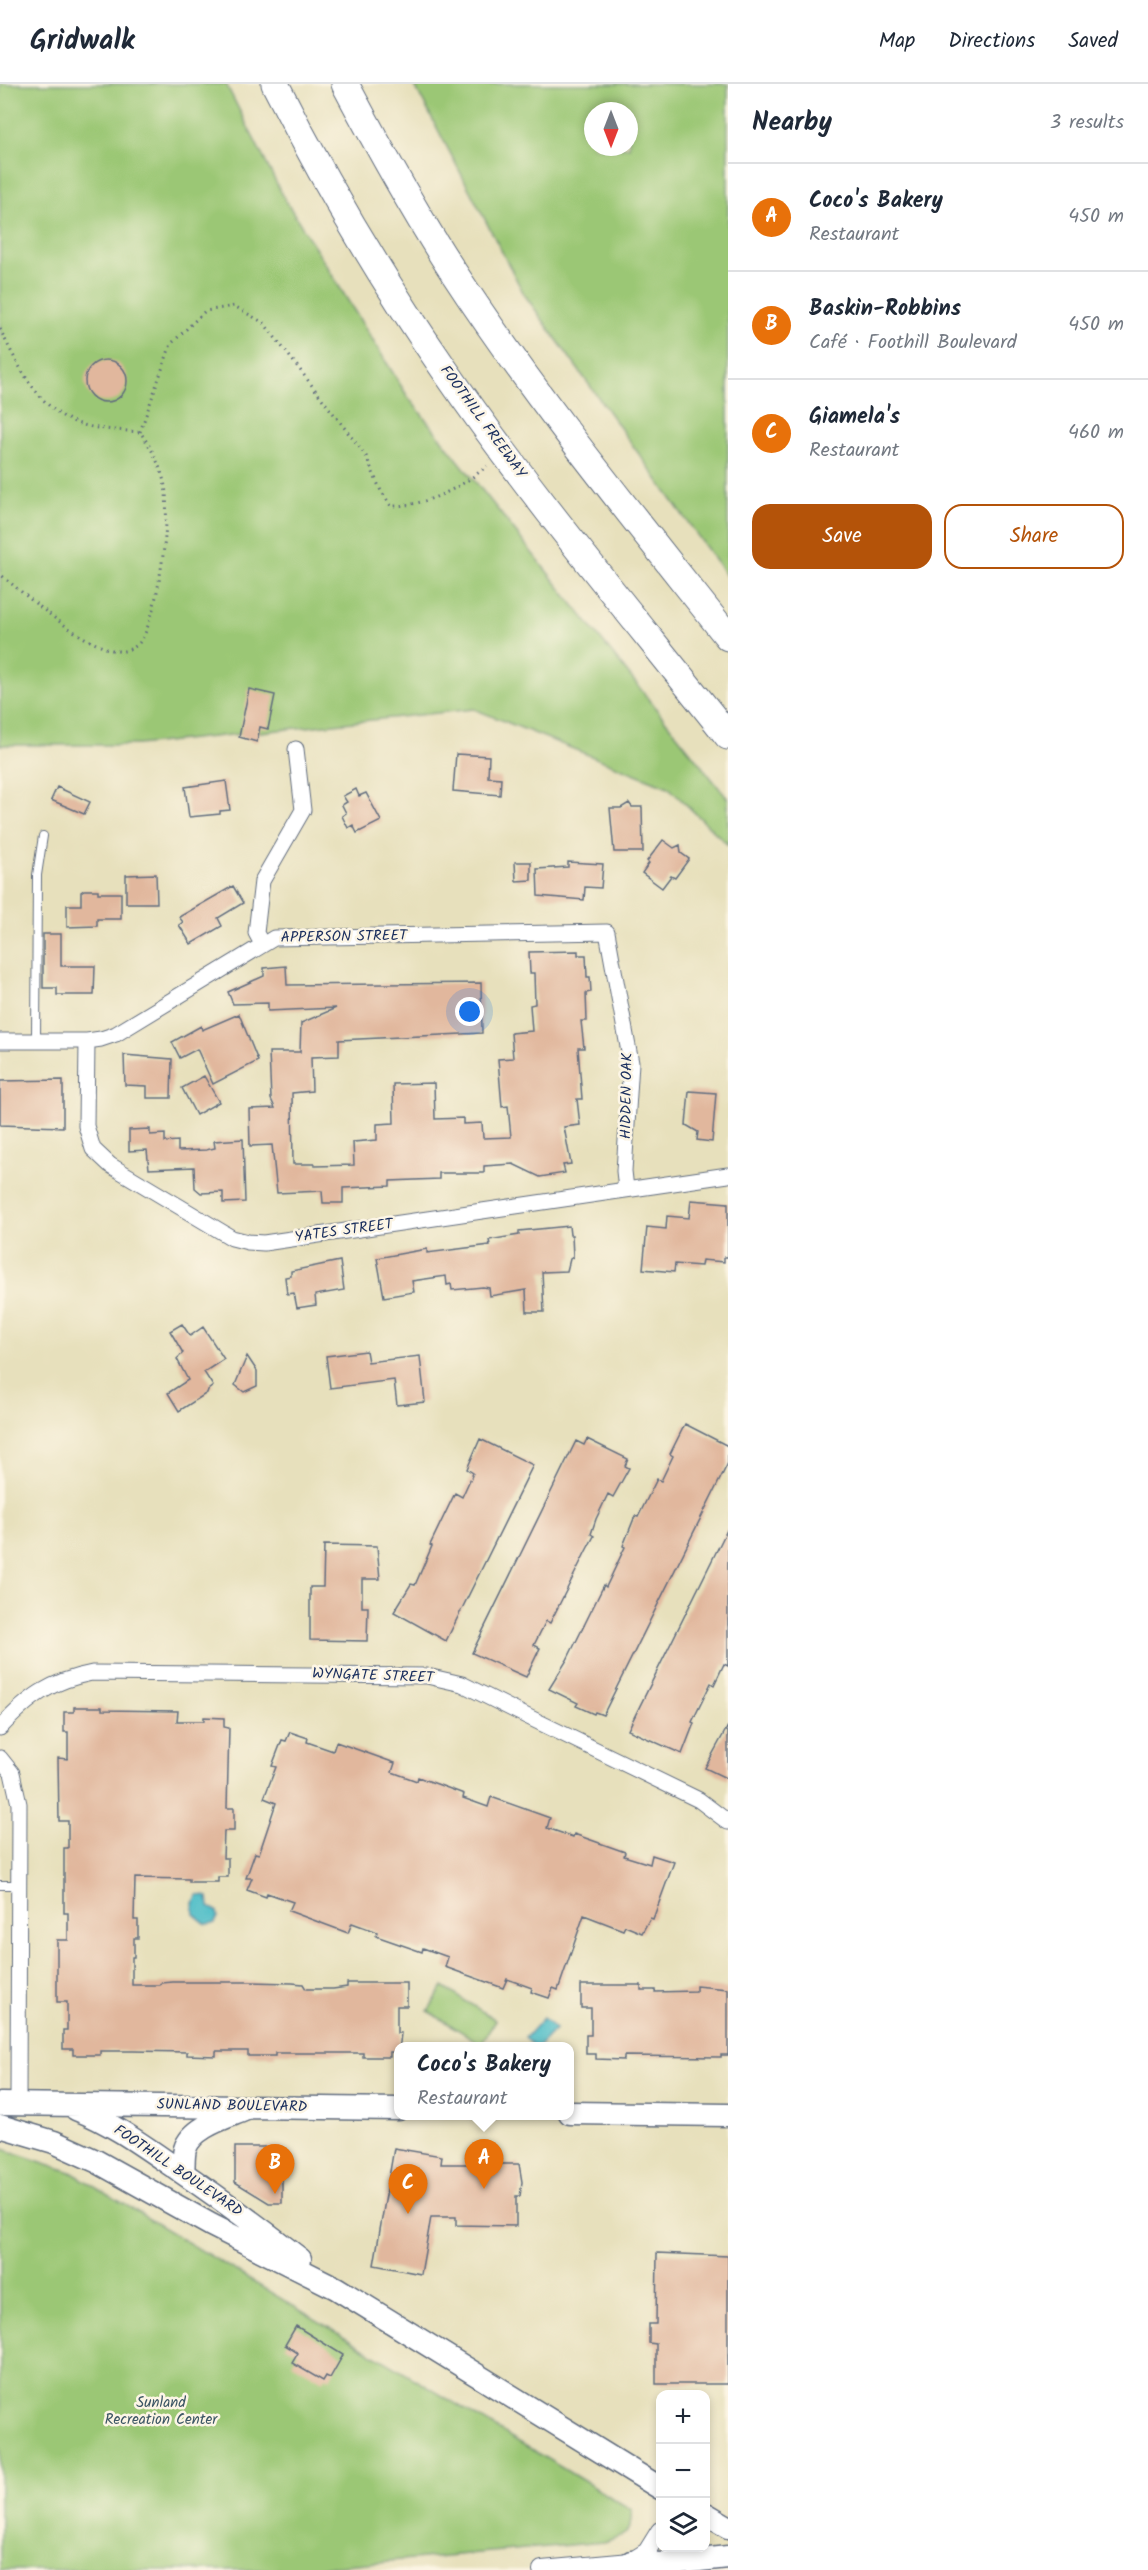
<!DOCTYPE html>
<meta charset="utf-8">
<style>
body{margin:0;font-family:Kalam,sans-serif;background:#f2f2f3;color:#1f2937}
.controls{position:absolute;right:18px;bottom:18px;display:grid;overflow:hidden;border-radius:12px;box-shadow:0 3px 9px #0003}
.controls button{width:54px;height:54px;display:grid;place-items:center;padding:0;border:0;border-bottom:2px solid #e0e1e3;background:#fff;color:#1f2937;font:30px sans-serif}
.compass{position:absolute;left:584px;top:18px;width:54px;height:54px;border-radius:50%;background:#fff;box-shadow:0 3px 9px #0003;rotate:180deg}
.you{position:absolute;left:470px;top:928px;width:21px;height:21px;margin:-15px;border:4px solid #fff;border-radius:50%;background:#1a73e8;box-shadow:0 0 0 9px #1a73e833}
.badge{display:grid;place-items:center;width:39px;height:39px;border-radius:50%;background:#b45309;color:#fff;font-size:20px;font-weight:700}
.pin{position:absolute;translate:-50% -50px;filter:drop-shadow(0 2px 3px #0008)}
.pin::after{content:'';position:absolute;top:32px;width:21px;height:18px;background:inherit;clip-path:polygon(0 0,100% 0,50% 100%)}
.popup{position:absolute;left:394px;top:1958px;width:180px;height:78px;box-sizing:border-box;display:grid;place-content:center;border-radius:12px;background:#fff;filter:drop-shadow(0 2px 4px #0005);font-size:20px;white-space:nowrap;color:#747a83}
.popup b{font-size:22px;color:#1f2937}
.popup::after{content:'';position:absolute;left:50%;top:100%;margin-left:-12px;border:12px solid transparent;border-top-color:#fff}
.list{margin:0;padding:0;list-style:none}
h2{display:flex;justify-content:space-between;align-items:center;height:78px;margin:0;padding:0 24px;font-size:26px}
h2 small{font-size:20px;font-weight:400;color:#747a83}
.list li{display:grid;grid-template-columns:39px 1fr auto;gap:18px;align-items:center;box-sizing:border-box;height:108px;padding:0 24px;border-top:2px solid #e0e1e3}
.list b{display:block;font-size:22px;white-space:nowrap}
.list p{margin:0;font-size:20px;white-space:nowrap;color:#747a83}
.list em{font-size:20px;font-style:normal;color:#747a83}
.actions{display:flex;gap:12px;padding:18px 24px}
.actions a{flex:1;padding:14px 0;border:2px solid #b45309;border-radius:18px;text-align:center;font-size:21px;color:#b45309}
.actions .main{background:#b45309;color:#fff}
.icon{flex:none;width:33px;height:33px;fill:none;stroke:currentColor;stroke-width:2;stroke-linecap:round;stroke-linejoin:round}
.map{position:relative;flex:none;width:728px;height:2486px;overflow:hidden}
header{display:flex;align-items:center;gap:36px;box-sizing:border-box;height:84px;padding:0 30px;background:#fff;border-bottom:2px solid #e0e1e3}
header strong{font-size:28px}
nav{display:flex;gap:33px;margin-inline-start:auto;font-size:21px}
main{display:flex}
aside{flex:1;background:#fff}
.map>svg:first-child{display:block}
.green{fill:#9bc774;stroke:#5b7b69;stroke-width:1.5;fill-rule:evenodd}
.water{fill:#50bec8;stroke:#367693;stroke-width:1.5}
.building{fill:#e1b79d}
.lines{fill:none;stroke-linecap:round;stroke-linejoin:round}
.service-casing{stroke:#626d7f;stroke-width:10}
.minor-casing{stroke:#626d7f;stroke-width:17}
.tertiary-casing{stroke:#626d7f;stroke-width:20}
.primary-casing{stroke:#626d7f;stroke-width:25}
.motorway-casing{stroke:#626d7f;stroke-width:29}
.path{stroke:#626d7f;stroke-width:3;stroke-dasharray:1.5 4.5;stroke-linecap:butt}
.service{stroke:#fff;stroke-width:8}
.minor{stroke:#fff;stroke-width:15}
.tertiary{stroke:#fff;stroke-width:18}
.primary{stroke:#fff;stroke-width:22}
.motorway{stroke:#fff;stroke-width:27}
.labels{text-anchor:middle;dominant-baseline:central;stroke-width:5;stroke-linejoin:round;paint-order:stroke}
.street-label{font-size:15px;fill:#1b2f5e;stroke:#fcf5e5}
.park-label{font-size:15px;fill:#3b5564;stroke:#fcf5e5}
</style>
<header>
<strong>Gridwalk</strong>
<nav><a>Map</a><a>Directions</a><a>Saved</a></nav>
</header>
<main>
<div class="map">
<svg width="728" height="2486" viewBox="0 0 728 2486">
<rect width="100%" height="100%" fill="#fcf5e5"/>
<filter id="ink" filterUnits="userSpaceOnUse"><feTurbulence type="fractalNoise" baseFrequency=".0167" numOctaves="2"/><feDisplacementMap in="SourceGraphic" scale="12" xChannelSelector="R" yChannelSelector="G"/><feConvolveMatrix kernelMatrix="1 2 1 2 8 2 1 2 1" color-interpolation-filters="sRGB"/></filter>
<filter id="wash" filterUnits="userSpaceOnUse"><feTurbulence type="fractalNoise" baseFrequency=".008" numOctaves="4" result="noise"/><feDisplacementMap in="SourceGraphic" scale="24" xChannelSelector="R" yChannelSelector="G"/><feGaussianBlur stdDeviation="1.35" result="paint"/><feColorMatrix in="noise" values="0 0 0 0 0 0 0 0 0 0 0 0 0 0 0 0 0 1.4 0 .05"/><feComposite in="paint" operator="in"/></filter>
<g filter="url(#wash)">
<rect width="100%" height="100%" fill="#e7e0bc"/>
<path class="green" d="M0,0H226L284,114L408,313L728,715V761L668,703L474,625L138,661H0Z
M414,0H728V494L524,210ZM593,27H629V63H593Z
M443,1903L496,1936L481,1960L428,1927Z
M0,2064L71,2088L632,2426C634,2450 624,2452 604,2458L289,2486H0Z"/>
<path class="water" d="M198,1811L208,1813L209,1823L217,1827L218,1833L215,1839L206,1840L194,1830L193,1819Z
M543,1934L555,1945L539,1962H534L525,1954Z"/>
<g id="blocks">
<path class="building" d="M85 297a21 21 0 1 1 42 0a21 21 0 1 1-42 0Z
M249,605L275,611L268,645L260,643L257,658L239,653Z
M456,670L489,672L488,693L501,694L500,711L453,707Z
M226,697L230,726L220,727V730L189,733L185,703Z
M57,703L90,718L84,730L51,716Z
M356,705L359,712L366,709L381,737L357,749L353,741L348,744L342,732L346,729L342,721L347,718L343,712Z
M629,719L632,723H642L643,768H614L610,724H621Z
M663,756L674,764L680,761L681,769L689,775L675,794L671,792L662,804L642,789L649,779L647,777Z
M515,778H531V796L516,797Z
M568,778L603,780L601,804L585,803L584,816L538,812L537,785L568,783Z
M156,790L157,819H126V791Z
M233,802L243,819L218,834L222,842L191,860L179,841L183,838L179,833Z
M84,806H98V809H121V835H97V842L67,843V821H81V808Z
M43,850H61V882H95L94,911H57V904H43Z
M578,867V871H586L587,893H590L591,908L586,909L587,937H581L584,964H578L582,1015H577L580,1041L564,1043L571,1080L563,1081L565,1089L540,1093L513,1080L484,1082V1089H439V1095L390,1097V1102L343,1104V1119H323L322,1107L277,1109L272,1061L250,1062L249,1025L275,1024L271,1015L269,968H300L301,939L336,924L268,927V919L233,920L228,908L264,892V884L286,882L287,901L481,899L482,949L339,956V972L311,973L312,1007L292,1009L293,1080H315V1082L354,1081L353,1058L377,1056V1040L394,1039L393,1000L434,999L435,1035L463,1034V1040L482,1039L483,1054L511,1053L508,1022L502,1023L498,975L513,974L511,949L532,947L530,921L535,920L534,889H530L529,868Z
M239,930L258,977L213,1000L197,965L180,974L172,958L201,942L202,946Z
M124,971L172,975L171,1014H147V1002L125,1001Z
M204,992L219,1018L196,1031L182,1004Z
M63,996V1043L0,1041V997Z
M689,1007L716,1009L712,1058L697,1056L698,1048L686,1041Z
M150,1045V1051L165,1050V1058L178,1057V1067L206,1066L215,1064L214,1057L243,1055L245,1118L223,1119V1108L201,1109L195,1104L194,1083L149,1085L147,1066L129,1067V1046Z
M691,1116L728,1119V1173H724V1178L702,1176L701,1182L675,1180L674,1188L643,1185L647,1143L666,1145L667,1132L689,1134Z
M569,1142L570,1151H572L573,1173L570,1175L567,1187L542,1188L544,1228H527L526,1206L490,1212L489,1204L483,1203L452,1206L451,1200L447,1201L446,1192L412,1197L414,1208L384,1213L377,1174L427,1165V1169L490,1161L489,1156L519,1151V1147Z
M340,1177L344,1206L315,1211L316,1221L297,1224L294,1209L287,1210L285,1193L291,1192V1187Z
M182,1240L190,1252L203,1243L224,1275L204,1288L213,1302L208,1306L207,1309L179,1327L168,1309L188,1296L177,1275L183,1269L170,1247Z
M366,1267L368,1278L420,1272L425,1318L397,1321L394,1296L330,1304L326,1272Z
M247,1272L257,1287V1302L244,1308L235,1301Z
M685,1340L728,1362V1379L603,1631L595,1628L594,1630L576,1622L578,1619L549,1605L567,1576L604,1501L606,1503L625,1463L623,1462L635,1432L638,1433L657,1395L661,1397L673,1372L670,1370Z
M480,1355L533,1381L446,1557L394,1528L411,1500L415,1501L432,1462L430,1461L455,1409L462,1413L473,1389L467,1385Z
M587,1355L628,1375L625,1382L629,1384L613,1413L608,1410L596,1435L591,1450L594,1452L586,1467L550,1539L546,1537L534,1561L540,1564L526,1593L472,1569L576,1357L584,1361Z
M728,1444V1582L724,1580L714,1601L711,1599L692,1638L694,1639L682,1670L628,1646Z
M324,1461L377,1462L380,1495H362V1523H368L367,1557L310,1556V1503H323Z
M74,1623H102V1626L178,1627L177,1637H204V1633L224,1634V1643L229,1644L227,1724H234V1747H224L223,1774H228V1793H218V1798H189V1795L135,1794L134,1836H138V1854H134V1873H132V1901H160L161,1899L173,1898H249L292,1899L303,1900L306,1905H333L347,1903V1899H407V1922H397V1949H401L399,1968H390V1973H363V1969H275V1972H248V1967H216V1972L187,1971V1968L133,1967H100V1971H73V1965H63V1946H67V1918H57V1856H68V1829H64V1764H68V1737H59L58,1674L68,1675V1648H64V1628H74Z
M728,1642V1695L705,1684Z
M290,1648L308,1654L307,1658L333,1667L336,1658L395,1679L392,1688L417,1697L418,1693L445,1703L464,1710L463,1714L488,1723L491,1713L550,1734L547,1744L573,1753L574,1750L625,1768L624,1772L650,1780L652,1771L674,1778L653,1835L650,1834L642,1849L625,1842L623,1846L584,1831L558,1906L553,1904L549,1914L531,1908L532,1904L507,1895L503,1904L445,1883L448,1873L423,1864L422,1868L376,1852L377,1848L352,1839L348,1849L289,1827L293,1818L267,1809L266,1813L247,1806L252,1794H246L255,1769L259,1770L276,1719L264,1714L276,1683L272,1682L282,1656L286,1657Z
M581,1901H641V1906H655V1908L696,1907V1902L728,1905V1971H721V1973L624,1972V1976L596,1975V1970H586V1951H591V1924H581Z
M235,2063H282V2119H269L235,2098Z
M394,2064L442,2072L441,2080H519L522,2098L520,2112H516V2142L456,2141V2133H431L421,2190L374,2181Z
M657,2169L728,2172V2300H656V2260L649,2259V2240H656Z
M296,2242L343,2271L330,2294L326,2292L323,2297L292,2279L298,2269L285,2261Z"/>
</g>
</g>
<g filter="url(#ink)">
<use href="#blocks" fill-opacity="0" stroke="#626d7f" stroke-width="1.5"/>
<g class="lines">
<g class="service-casing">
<path id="service" d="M36,957L37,791L43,752
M0,1801H19"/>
</g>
<g class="minor-casing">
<path id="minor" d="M262,860L256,849L262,797L303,726L296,665
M0,957H87L101,955L116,950L274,854L607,848L631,979L624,1087L626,1105
M87,957L86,1042L93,1065L110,1081L232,1154L248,1158L264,1159L728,1091
M0,1644C29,1613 50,1597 92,1589L427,1592L462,1600L514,1626L699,1716L728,1738
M0,1674L12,1689L19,1720L18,2020"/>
</g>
<g class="tertiary-casing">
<path id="tertiary" d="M542,2486L631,2478L647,2468L660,2447"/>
</g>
<g class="primary-casing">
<path id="primary" d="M0,2020L398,2025
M76,2025C112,2039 142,2061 174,2083C217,2112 259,2143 300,2175
M570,2029L728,2031
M0,2042L54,2058L96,2077L211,2141L336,2204L660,2404
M183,2089C184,2082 183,2073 185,2065C192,2043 225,2034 244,2026
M706,2430L728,2443
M631,2478L661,2480L728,2473"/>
</g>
<g class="motorway-casing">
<path id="motorway" d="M275,0C325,99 381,194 444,285C532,413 632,531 728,652
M345,0C379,64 414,128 454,189C537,316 634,434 728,553"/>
</g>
<path class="path" d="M0,245C17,280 40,328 80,340C99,346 120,346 140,348C152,364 161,383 165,402C171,433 158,529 142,555C138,562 130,566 123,567C92,570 24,510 0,490
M140,348L171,260L205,227L234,222L264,239L366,372L380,405L391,422C427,422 460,404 487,382"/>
<use href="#service" class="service"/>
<use href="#minor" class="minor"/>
<use href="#tertiary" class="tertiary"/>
<use href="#primary" class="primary"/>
<use href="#motorway" class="motorway"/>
</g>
</g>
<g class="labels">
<g class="street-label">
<text transform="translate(483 338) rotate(54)">FOOTHILL FREEWAY</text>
<text transform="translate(344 853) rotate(-1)">APPERSON STREET</text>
<text transform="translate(627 1012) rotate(-89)">HIDDEN OAK</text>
<text transform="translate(344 1147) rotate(-8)">YATES STREET</text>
<text transform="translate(373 1592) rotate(2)">WYNGATE STREET</text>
<text transform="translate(232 2022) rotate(1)">SUNLAND BOULEVARD</text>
<text transform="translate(178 2087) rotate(34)">FOOTHILL BOULEVARD</text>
</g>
<g class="park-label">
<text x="161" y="2319">Sunland<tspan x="161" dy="17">Recreation Center</tspan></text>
</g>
</g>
</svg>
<div class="controls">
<button>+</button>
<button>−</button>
<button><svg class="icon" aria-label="layers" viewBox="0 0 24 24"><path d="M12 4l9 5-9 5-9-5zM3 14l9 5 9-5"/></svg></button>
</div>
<svg class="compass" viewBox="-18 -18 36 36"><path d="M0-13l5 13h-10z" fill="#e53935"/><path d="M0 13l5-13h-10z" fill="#747a83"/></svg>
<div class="you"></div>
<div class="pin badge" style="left:484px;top:2105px;background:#e8710a">A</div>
<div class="popup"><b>Coco's Bakery</b>Restaurant</div>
<div class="pin badge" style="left:275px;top:2110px;background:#e8710a">B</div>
<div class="pin badge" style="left:408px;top:2130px;background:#e8710a">C</div>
</div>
<aside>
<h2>Nearby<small>3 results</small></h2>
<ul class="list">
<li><span class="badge" style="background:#e8710a">A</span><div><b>Coco's Bakery</b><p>Restaurant</p></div><em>450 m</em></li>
<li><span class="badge" style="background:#e8710a">B</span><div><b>Baskin-Robbins</b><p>Café · Foothill Boulevard</p></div><em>450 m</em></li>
<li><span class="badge" style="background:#e8710a">C</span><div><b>Giamela's</b><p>Restaurant</p></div><em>460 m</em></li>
</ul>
<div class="actions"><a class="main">Save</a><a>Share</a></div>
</aside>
</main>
